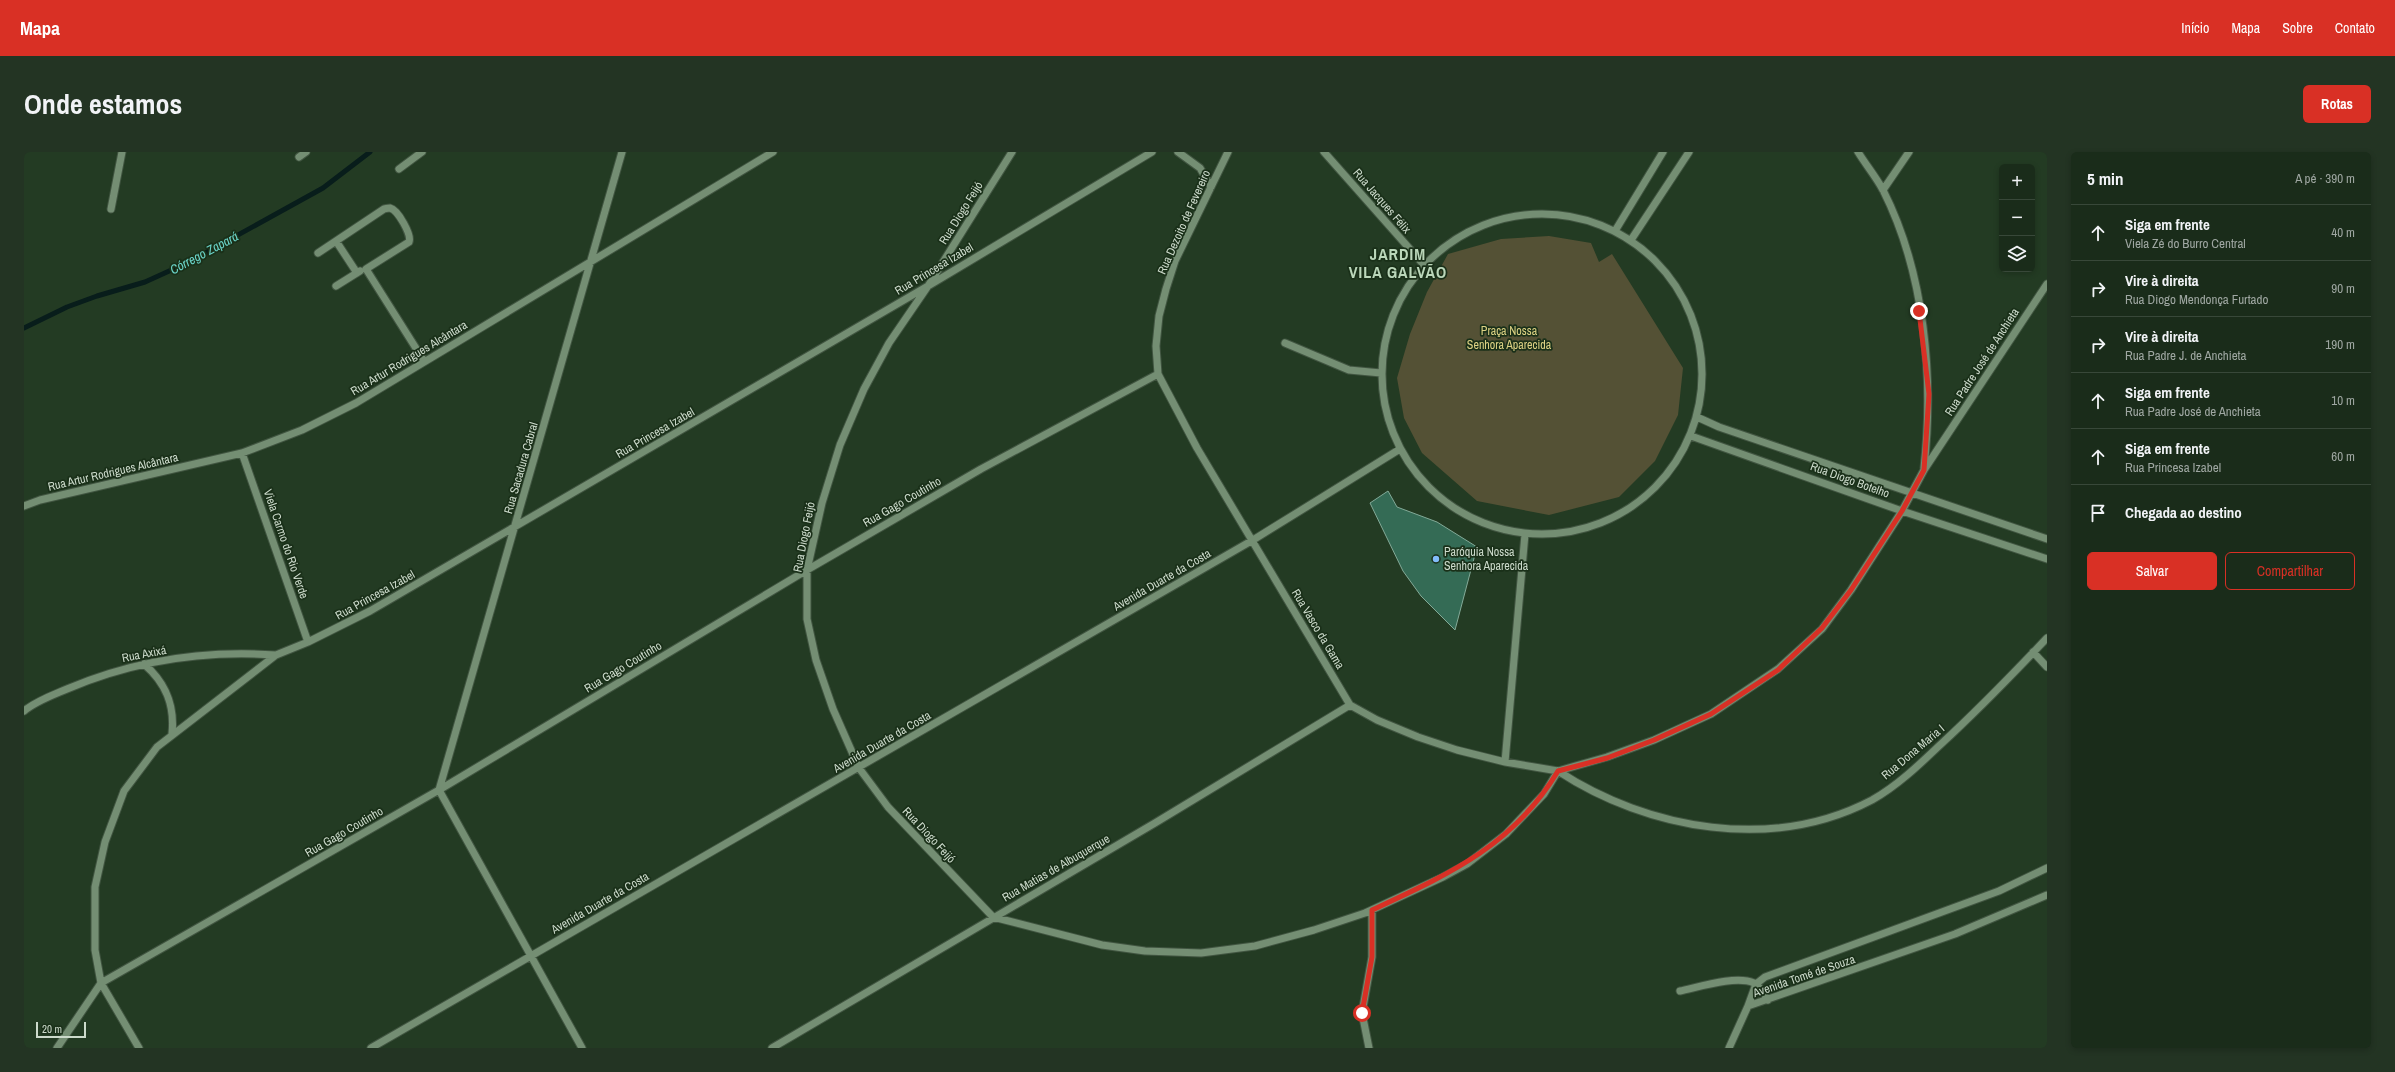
<!DOCTYPE html>
<html lang="pt">
<meta charset="utf-8">
<style>
body{margin:0;font-family:"Archivo Narrow",sans-serif;background:#233423;color:#f1f3f6}
.controls{position:absolute;right:12px;top:12px;display:grid;overflow:hidden;border-radius:6px;box-shadow:0 2px 6px #0003}
.controls button{width:36px;height:36px;display:grid;place-items:center;padding:0;border:0;border-bottom:1px solid #384839;background:#1a2c1a;color:#f1f3f6;font:20px sans-serif}
.scale{position:absolute;left:12px;bottom:10px;width:50px;box-sizing:border-box;padding-left:4px;border:2px solid #ccdacb;border-top:0;font-size:11px;line-height:14px;white-space:nowrap;color:#ccdacb;-webkit-text-stroke:3px #1a3019;paint-order:stroke}
.stop{position:absolute;width:12px;height:12px;margin:-9px;border:3px solid #d93025;border-radius:50%;background:#fff}
.stop.end{background:#d93025;border-color:#fff;box-shadow:0 1px 4px #0008}
.list{margin:0;padding:0;list-style:none}
h2{display:flex;justify-content:space-between;align-items:center;height:52px;margin:0;padding:0 16px;font-size:17px}
h2 small{font-size:13px;font-weight:400;color:#9fa7a2}
.list li{display:grid;grid-template-columns:26px 1fr auto;gap:12px;align-items:center;box-sizing:border-box;height:56px;padding:0 16px;border-top:1px solid #384839}
.list b{display:block;font-size:15px;white-space:nowrap}
.list p{margin:0;font-size:13px;white-space:nowrap;color:#9fa7a2}
.list em{font-size:13px;font-style:normal;color:#9fa7a2}
.actions{display:flex;gap:8px;padding:12px 16px}
.actions a{flex:1;padding:9px 0;border:1px solid #d93025;border-radius:6px;text-align:center;font-size:14px;color:#d93025}
.actions .main{background:#d93025;color:#fff}
.icon{flex:none;width:22px;height:22px;fill:none;stroke:currentColor;stroke-width:2;stroke-linecap:round;stroke-linejoin:round}
.map{position:relative;flex:none;width:2023px;height:896px;overflow:hidden;border-radius:6px}
header{display:flex;align-items:center;gap:24px;box-sizing:border-box;height:56px;padding:0 20px;background:#d93025;color:#fff}
header strong{font-size:19px}
nav{display:flex;gap:22px;margin-inline-start:auto;font-size:14px}
.intro{display:flex;align-items:center;justify-content:space-between;box-sizing:border-box;height:96px;padding:0 24px}
h1{margin:0;font-size:28px}
.button{padding:10px 18px;border-radius:6px;background:#d93025;color:#fff;font-size:14px;font-weight:700}
main{display:flex;gap:24px;padding:0 24px}
aside{flex:1;background:#1a2c1a;border-radius:6px;box-shadow:0 2px 6px #0003}
.map>svg:first-child{display:block}
.green{fill:#545135}
.lines{fill:none;stroke-linecap:round;stroke-linejoin:round}
.stream{stroke:#081d1b;stroke-width:5}
.building{fill:#346b55;stroke:#83aa98}
.minor-casing{stroke:#415541;stroke-width:9}
.minor{stroke:#748e73;stroke-width:7}
.route{stroke:#d93025;stroke-width:5}
.poi-dot{fill:#82bcfa;stroke:#1a3019;stroke-width:1.5}
.labels{text-anchor:middle;dominant-baseline:central;stroke-width:3.5;stroke-linejoin:round;paint-order:stroke}
.street-label{font-size:12px;fill:#ccdacb;stroke:#1a3019}
.park-label{font-size:12px;fill:#ddd284;stroke:#1a3019}
.poi-label{font-size:12px;fill:#ccdacb;stroke:#1a3019;text-anchor:start}
.water-label{font-size:13px;font-style:italic;fill:#6bd4c9;stroke:#1a3019}
.district-label{font-size:16px;font-weight:bold;letter-spacing:1px;fill:#bbd7ba;stroke:#1a3019}
</style>
<header>
<strong>Mapa</strong>
<nav><a>Início</a><a>Mapa</a><a>Sobre</a><a>Contato</a></nav>
</header>
<div class="intro"><h1>Onde estamos</h1><a class="button">Rotas</a></div>
<main>
<div class="map">
<svg width="2023" height="896" viewBox="0 0 2023 896">
<rect width="100%" height="100%" fill="#233b23"/>
<path class="green" d="M1525,84L1567,91L1575,110L1588,102L1659,216L1654,263L1631,309L1595,345L1525,363L1453,349L1398,301L1380,266L1373,226L1386,182L1403,140L1424,102L1477,87Z"/>
<g class="lines">
<path class="stream" d="M0,176L43,155L73,144L121,130L165,110L299,36L346,0"/>
</g>
<path class="building" d="M1364,339L1373,355L1413,370L1453,395L1431,478L1397,444L1379,419L1346,351Z"/>
<g class="lines">
<g class="minor-casing">
<path id="minor" d="M988,0L904,134L865,191L840,237L816,293L798,351L783,418V467L792,508L809,557L835,616L864,655L969,765L1078,793L1121,799L1177,801L1231,794L1290,778L1341,761L1419,725L1443,712L1482,682L1520,642L1534,619
M1154,0L1176,16L1187,35
M1204,0L1151,109L1142,137L1135,164L1132,194L1134,222L1173,296L1326,553L1353,568L1394,585L1433,598L1481,610L1534,619L1583,605L1630,588L1687,562L1754,517L1798,477L1827,438L1878,359L1900,318L2023,132
M1300,0L1400,113
M1834,0C1842,13 1852,25 1859,38C1901,121 1910,226 1900,316
M275,5L282,0
M375,17L398,0
M1859,38L1885,0
M87,57L98,0
M1358 222a160 160 0 1 1 320 0a160 160 0 1 1-320 0Z
M1591,79L1639,0
M1607,88L1665,0
M312,89L333,121
M294,101L360,57C360,57 365,56 366,56C374,58 388,83 385,90L342,117L400,209
M312,134L336,119
M1261,191L1325,218L1357,221
M1673,265L1695,275L2023,387
M1667,284L1878,359L2023,407
M218,301L284,490
M0,354L16,348L218,301L278,278L332,251L749,0
M2009,500L2023,515
M120,512C142,531 151,553 148,582
M0,559C12,549 29,543 43,537C109,509 181,498 252,503
M1481,610L1501,382
M1534,619C1624,678 1749,700 1848,648C1873,634 1895,613 1916,593C1953,559 1988,523 2023,486
M1656,839C1675,835 1712,823 1730,831C1736,834 1740,843 1744,848
M1724,854L1931,782L2023,743
M33,896L77,831L415,638L783,418L957,317L1134,222
M115,896L77,831L71,798V735L81,690L100,639L133,595L252,503L284,490L346,459L904,134L1128,0
M347,896L1229,388L1376,297
M558,896L415,638L598,0
M748,896L1131,671L1326,553
M1345,896L1338,861L1348,805V758
M1705,896L1724,854L1732,832L1741,825L1975,739L2023,716"/>
</g>
<use href="#minor" class="minor"/>
</g>
<g class="lines">
<path class="route" d="M1338,861L1348,805V758C1425,722 1489,694 1534,619L1583,606L1630,588L1687,562L1754,518L1798,476L1827,438L1878,359L1900,318L1905,242L1895,159"/>
</g>
<circle class="poi-dot" cx="1412" cy="407" r="4"/>
<g class="labels">
<g class="street-label">
<text transform="translate(1358 49) rotate(49)">Rua Jacques Félix</text>
<text transform="translate(937 61) rotate(-58)">Rua Diogo Feijó</text>
<text transform="translate(1160 70) rotate(-66)">Rua Dezoito de Fevereiro</text>
<text transform="translate(910 117) rotate(-31)">Rua Princesa Izabel</text>
<text transform="translate(385 206) rotate(-31)">Rua Artur Rodrigues Alcântara</text>
<text transform="translate(1958 210) rotate(-57)">Rua Padre José de Anchieta</text>
<text transform="translate(631 281) rotate(-30)">Rua Princesa Izabel</text>
<text transform="translate(497 316) rotate(-74)">Rua Sacadura Cabral</text>
<text transform="translate(89 320) rotate(-13)">Rua Artur Rodrigues Alcântara</text>
<text transform="translate(1826 328) rotate(20)">Rua Diogo Botelho</text>
<text transform="translate(878 350) rotate(-30)">Rua Gago Coutinho</text>
<text transform="translate(780 385) rotate(-79)">Rua Diogo Feijó</text>
<text transform="translate(262 392) rotate(71)">Viela Carmo do Rio Verde</text>
<text transform="translate(1138 428) rotate(-30)">Avenida Duarte da Costa</text>
<text transform="translate(351 443) rotate(-29)">Rua Princesa Izabel</text>
<text transform="translate(1294 477) rotate(59)">Rua Vasco da Gama</text>
<text transform="translate(120 502) rotate(-11)">Rua Axixá</text>
<text transform="translate(599 515) rotate(-31)">Rua Gago Coutinho</text>
<text transform="translate(858 590) rotate(-30)">Avenida Duarte da Costa</text>
<text transform="translate(1889 600) rotate(-40)">Rua Dona Maria I</text>
<text transform="translate(320 680) rotate(-30)">Rua Gago Coutinho</text>
<text transform="translate(905 683) rotate(47)">Rua Diogo Feijó</text>
<text transform="translate(1032 716) rotate(-30)">Rua Matias de Albuquerque</text>
<text transform="translate(576 751) rotate(-30)">Avenida Duarte da Costa</text>
<text transform="translate(1780 824) rotate(-19)">Avenida Tomé de Souza</text>
</g>
<g class="park-label">
<text x="1485" y="179">Praça Nossa<tspan x="1485" dy="14">Senhora Aparecida</tspan></text>
</g>
<g class="poi-label">
<text x="1420" y="400">Paróquia Nossa<tspan x="1420" dy="14">Senhora Aparecida</tspan></text>
</g>
<g class="water-label">
<text transform="translate(180 101) rotate(-28)">Córrego Zapará</text>
</g>
<g class="district-label">
<text x="1374" y="102">JARDIM<tspan x="1374" dy="18">VILA GALVÃO</tspan></text>
</g>
</g>
</svg>
<div class="controls">
<button>+</button>
<button>−</button>
<button><svg class="icon" aria-label="layers" viewBox="0 0 24 24"><path d="M12 4l9 5-9 5-9-5zM3 14l9 5 9-5"/></svg></button>
</div>
<div class="scale">20 m</div>
<div class="stop" style="left:1338px;top:861px"></div>
<div class="stop end" style="left:1895px;top:159px"></div>
</div>
<aside>
<h2>5 min<small>A pé · 390 m</small></h2>
<ul class="list">
<li><svg class="icon" aria-label="ahead" viewBox="0 0 24 24"><path d="M12 20V5M6 11l6-6 6 6"/></svg><div><b>Siga em frente</b><p>Viela Zé do Burro Central</p></div><em>40 m</em></li>
<li><svg class="icon" aria-label="right" viewBox="0 0 24 24"><path d="M7 20v-9h11M14 6l5 5-5 5"/></svg><div><b>Vire à direita</b><p>Rua Diogo Mendonça Furtado</p></div><em>90 m</em></li>
<li><svg class="icon" aria-label="right" viewBox="0 0 24 24"><path d="M7 20v-9h11M14 6l5 5-5 5"/></svg><div><b>Vire à direita</b><p>Rua Padre J. de Anchieta</p></div><em>190 m</em></li>
<li><svg class="icon" aria-label="ahead" viewBox="0 0 24 24"><path d="M12 20V5M6 11l6-6 6 6"/></svg><div><b>Siga em frente</b><p>Rua Padre José de Anchieta</p></div><em>10 m</em></li>
<li><svg class="icon" aria-label="ahead" viewBox="0 0 24 24"><path d="M12 20V5M6 11l6-6 6 6"/></svg><div><b>Siga em frente</b><p>Rua Princesa Izabel</p></div><em>60 m</em></li>
<li><svg class="icon" aria-label="arrive" viewBox="0 0 24 24"><path d="M6 21V4h12l-3 4 3 4H6"/></svg><div><b>Chegada ao destino</b></div></li>
</ul>
<div class="actions"><a class="main">Salvar</a><a>Compartilhar</a></div>
</aside>
</main>
